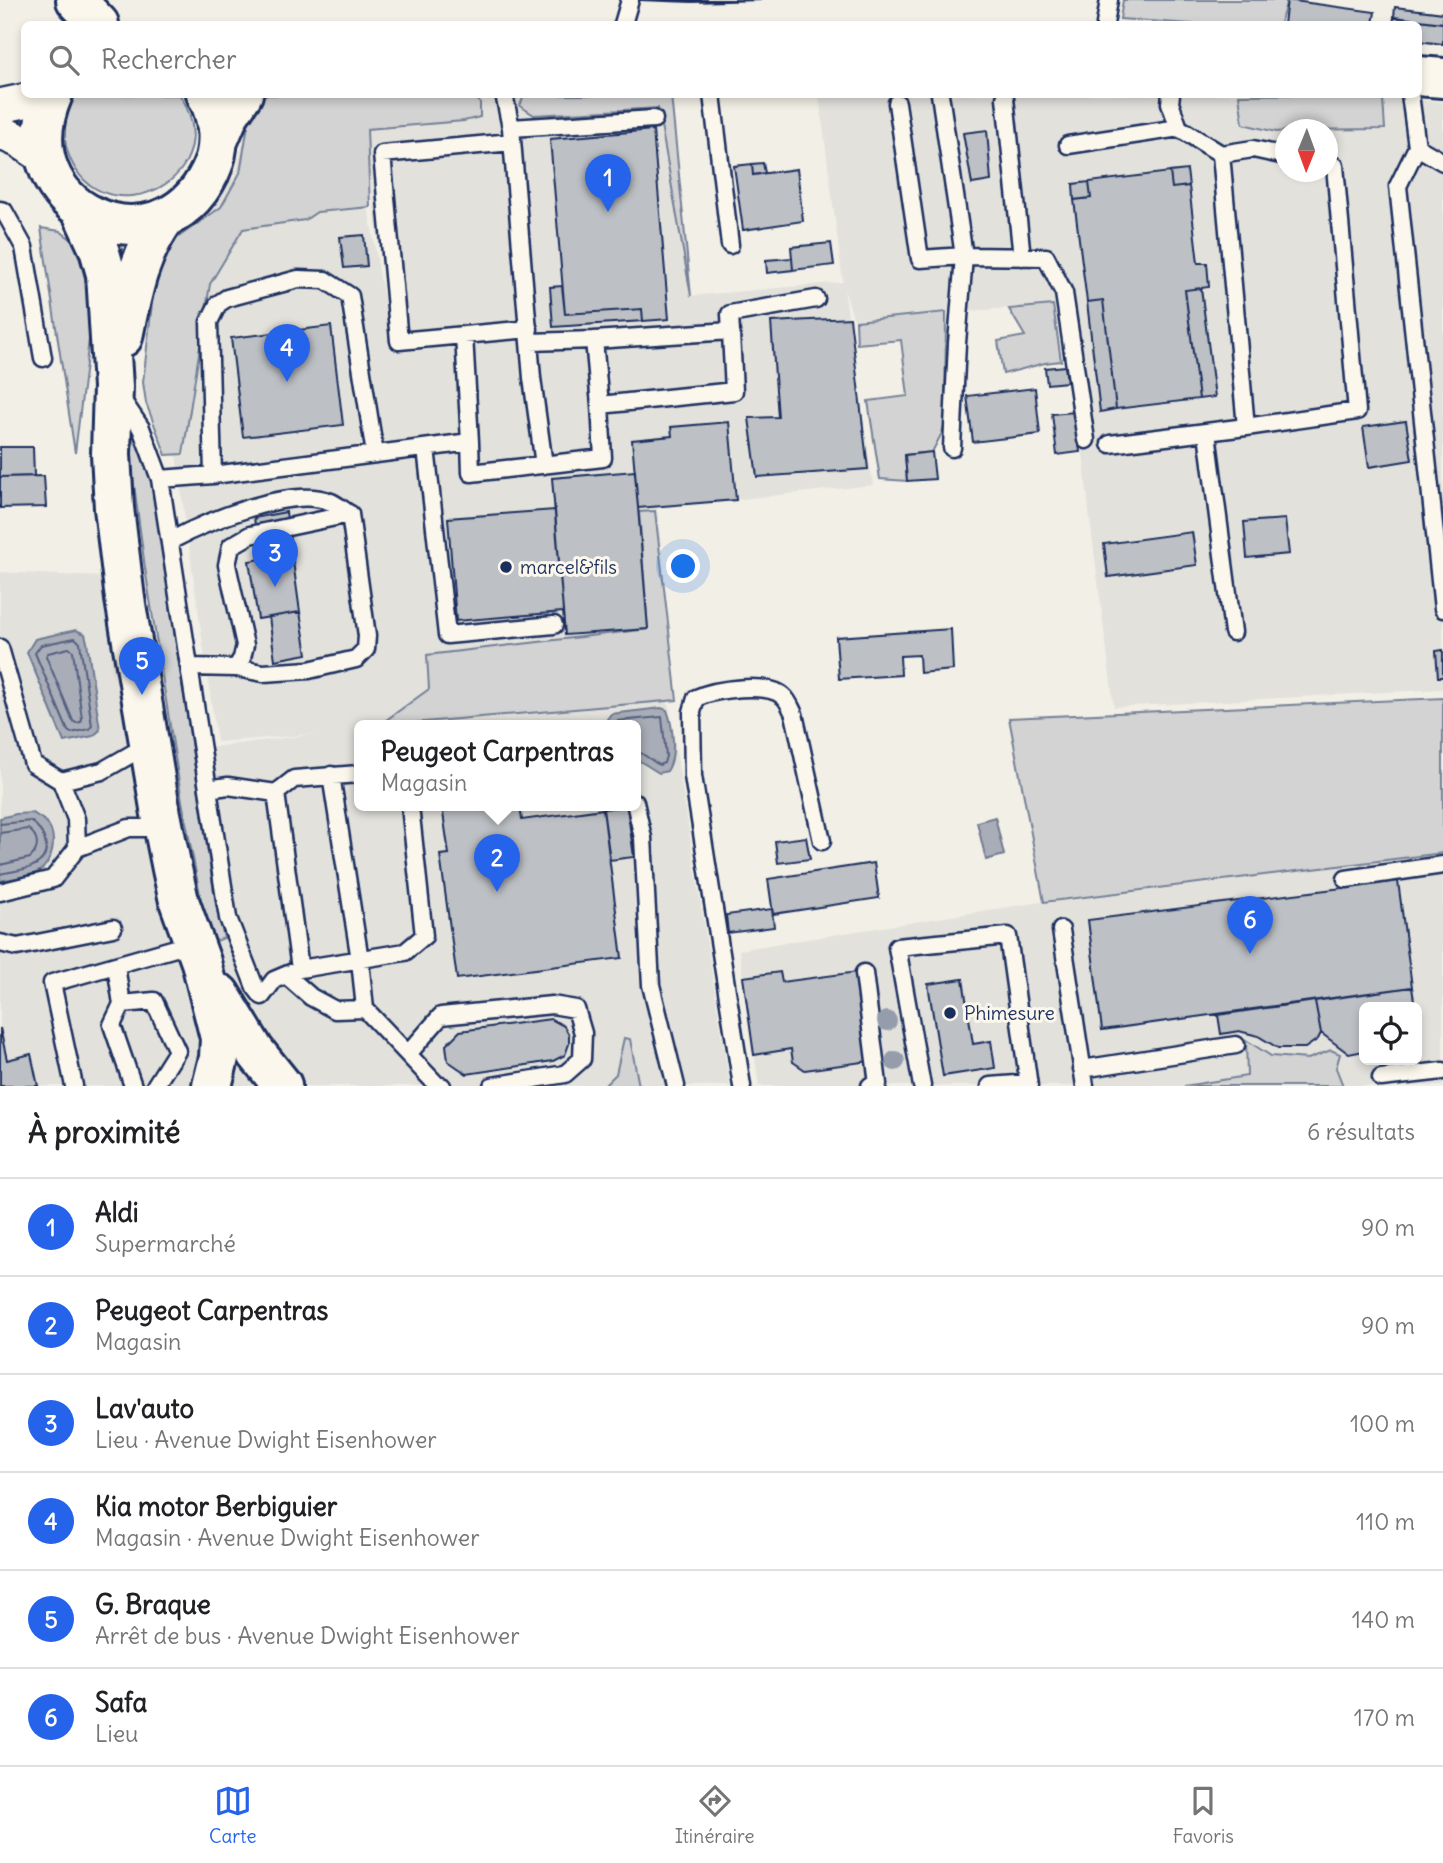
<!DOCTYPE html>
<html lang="fr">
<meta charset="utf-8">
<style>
body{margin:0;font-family:Delius,sans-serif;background:#f6f6f6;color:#202124}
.controls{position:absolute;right:21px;bottom:21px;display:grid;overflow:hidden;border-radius:10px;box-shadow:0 4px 10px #0003}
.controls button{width:63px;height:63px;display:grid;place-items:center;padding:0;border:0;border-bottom:2px solid #e0e0e0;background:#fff;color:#202124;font:35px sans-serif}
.compass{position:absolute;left:1275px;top:119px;width:63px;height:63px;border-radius:50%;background:#fff;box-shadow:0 4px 10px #0003;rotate:181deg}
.you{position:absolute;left:684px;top:567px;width:24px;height:24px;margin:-18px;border:5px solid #fff;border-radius:50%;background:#1a73e8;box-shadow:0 0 0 10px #1a73e833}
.badge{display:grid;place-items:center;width:46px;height:46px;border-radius:50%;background:#2563eb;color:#fff;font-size:23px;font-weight:700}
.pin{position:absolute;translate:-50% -58px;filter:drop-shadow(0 2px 4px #0008)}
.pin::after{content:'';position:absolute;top:37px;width:24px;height:21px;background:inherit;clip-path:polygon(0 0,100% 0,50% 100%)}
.popup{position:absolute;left:354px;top:720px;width:287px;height:91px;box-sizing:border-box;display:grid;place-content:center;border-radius:10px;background:#fff;filter:drop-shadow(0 2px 5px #0005);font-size:23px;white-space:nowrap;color:#757577}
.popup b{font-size:26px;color:#202124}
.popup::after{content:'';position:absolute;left:50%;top:100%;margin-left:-14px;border:14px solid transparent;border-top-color:#fff}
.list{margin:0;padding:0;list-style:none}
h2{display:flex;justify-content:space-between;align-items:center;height:91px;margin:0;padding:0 28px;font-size:30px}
h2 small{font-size:23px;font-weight:400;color:#757577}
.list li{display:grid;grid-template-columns:46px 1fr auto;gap:21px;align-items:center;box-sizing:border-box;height:98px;padding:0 28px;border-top:2px solid #e0e0e0}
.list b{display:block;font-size:26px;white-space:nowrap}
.list p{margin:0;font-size:23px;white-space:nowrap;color:#757577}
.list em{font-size:23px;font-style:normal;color:#757577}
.icon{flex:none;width:38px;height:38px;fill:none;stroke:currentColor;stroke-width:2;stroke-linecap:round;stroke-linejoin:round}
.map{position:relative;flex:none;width:1443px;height:1086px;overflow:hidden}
.search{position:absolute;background:#fff;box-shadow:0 4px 10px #0003;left:21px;right:21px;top:21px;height:77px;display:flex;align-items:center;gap:18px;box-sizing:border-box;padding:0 24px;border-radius:10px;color:#757577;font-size:26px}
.sheet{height:679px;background:#fff}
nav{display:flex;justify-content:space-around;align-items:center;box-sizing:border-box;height:98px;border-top:2px solid #e0e0e0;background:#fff;font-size:19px;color:#757577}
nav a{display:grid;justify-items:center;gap:4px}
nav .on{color:#2563eb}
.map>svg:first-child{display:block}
.built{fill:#e2e1dc;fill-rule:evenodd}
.green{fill:#d2d3d2;stroke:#768198;stroke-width:2}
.water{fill:#a9adb7;stroke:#707b93;stroke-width:2}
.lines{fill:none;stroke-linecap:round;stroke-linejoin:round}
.shore{stroke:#546182;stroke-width:2}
.building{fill:#bdc0c4;stroke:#1b2f5e;stroke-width:2}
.service-casing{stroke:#1b2f5e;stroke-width:21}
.minor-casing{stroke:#1b2f5e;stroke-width:38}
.secondary-casing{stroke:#1b2f5e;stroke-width:44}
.service{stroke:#fbf7ec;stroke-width:16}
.minor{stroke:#fbf7ec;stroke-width:33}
.secondary{stroke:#fbf7ec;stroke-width:38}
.tree{fill:#959cab}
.poi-dot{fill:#1b2f5e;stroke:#fbf7ec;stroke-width:2.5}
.labels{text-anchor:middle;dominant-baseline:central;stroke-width:6;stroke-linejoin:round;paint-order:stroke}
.poi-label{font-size:19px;fill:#1b2f5e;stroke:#fbf7ec;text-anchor:start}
</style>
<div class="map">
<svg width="1443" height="1086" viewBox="0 0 1443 1086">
<rect width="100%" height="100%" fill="#f2efe6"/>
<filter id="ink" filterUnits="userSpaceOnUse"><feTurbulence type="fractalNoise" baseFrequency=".0143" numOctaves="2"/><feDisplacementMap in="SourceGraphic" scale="14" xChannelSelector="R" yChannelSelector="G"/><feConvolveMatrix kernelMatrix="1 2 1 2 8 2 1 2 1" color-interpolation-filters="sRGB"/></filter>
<g filter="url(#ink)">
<path class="built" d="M1361,94L1443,102V689L1114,707L1089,512L1068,304L854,319L844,289L873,485L657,508L676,692L667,694L730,1086H0V572L102,577L126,727L214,747L315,734L217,742L151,281L195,215L235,176L246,130L281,95H349L390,335L360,95H671L691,296L843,282L819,95ZM1286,130H1328V172H1286ZM359,726H635V806H359Z
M1443,838V1086H759L739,950ZM1364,1007H1417V1060H1364Z"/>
<path class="green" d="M1123,0H1287L1280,24H1191L1120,19Z
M77,94L180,95C236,185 90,243 66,146C62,128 66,109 77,94Z
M474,94L480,103V117L464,121L367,129L370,207L317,212L305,220L243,229L210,284L183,454L166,455L146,403L143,382L157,260L170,243L221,207L240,173L250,113L261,95Z
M1343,94L1383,99L1385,129L1286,130L1285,131L1276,132L1243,124L1239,95Z
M524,95H671L691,296L658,108L534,115L520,106Z
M41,228L60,231L75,242L93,307L75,453Z
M1053,305L1061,361L1045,363L1003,374L998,341L1025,336L1009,309Z
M946,312L945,422L942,433L932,452L905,455L907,481L880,479L868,401L908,396L901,340L857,344L856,321Z
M136,434L148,460L216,905L224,938L214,942L202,905L182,801L145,568L131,462L132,435Z
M655,511L677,700L378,726L429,689L427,655L648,629L639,512Z
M1443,698V853L1044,902L1009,718Z
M624,1038L630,1039L639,1086H604L616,1074Z
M1246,1040L1271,1056L1308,1059L1331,1050L1340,1054L1336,1068L1343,1086H1184L1247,1076Z"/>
<path class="water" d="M76,630L85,634L87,642L100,730L93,736L64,742L27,652L35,639Z
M661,708L667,710C673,726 677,757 667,771L659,773L635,758V726H607V719L611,714Z
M33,813C37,816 43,819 47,823C58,837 53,863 38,872C28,878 11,878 0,881V818L16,814Z
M995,817L1004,855L986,860L977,822Z"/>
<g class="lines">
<path class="shore" d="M75,638L80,643L92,726L89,729L71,733L68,731L35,653L41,645Z
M69,648L73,651L82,719L81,722L76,723L73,721L46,656L48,653Z
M614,726L617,721L662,717L666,756L664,763L659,765L641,753H635
M0,824L31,821C45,831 55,856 33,866C24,871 10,871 0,874
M0,833L28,829C39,836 40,849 30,858L0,865"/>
</g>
<path class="building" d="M639,0H692V2Z
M692,0H761L692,2Z
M1287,0L1375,12L1373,24H1284Z
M1395,7L1443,13V23L1394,17Z
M1394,17L1443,23V44L1418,41V24H1393Z
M653,130L669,319L643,321L642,309L565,314L550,139Z
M987,130L991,181L972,184L963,133Z
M763,163L765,173L753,175L752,164Z
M752,164L753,175L797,169L803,221L743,230L734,166Z
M1187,170L1189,186L1172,188L1170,172Z
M1170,172L1172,188L1189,186L1198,263H1207L1209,287L1185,290L1199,399L1116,409L1103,300L1087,302L1074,200L1091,198L1089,182Z
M1089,182L1091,198L1074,200L1073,184Z
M364,235L367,266L344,268L340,237Z
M831,243L834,265L793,270L791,247Z
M792,258L793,270L767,273L766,260Z
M562,286L565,314L642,309L643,321L553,327L550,287Z
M1201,288L1215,397L1199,399L1185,290Z
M1103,300L1116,409L1100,412L1087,302Z
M850,318L868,469L757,477L749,418L778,417L771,322Z
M331,326L343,425L243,437L231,338Z
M1065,366L1067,382L1047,384L1045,368Z
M1035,388L1040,434L973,442L967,396Z
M1075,412L1080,452L1057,455L1052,414Z
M1406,421L1412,460L1369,467L1363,427Z
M729,422L736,500L638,508L632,440L672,436L671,427Z
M0,447H33L34,476L0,477Z
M932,452L935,479L907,481L905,455Z
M635,471L648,629L565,635L552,478Z
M44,476L46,507L0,508V477Z
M555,510L563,612L456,621L448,518Z
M286,512L292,554L260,558L254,518Z
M1285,519L1289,554L1247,558L1244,522Z
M1192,532L1197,565L1108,577L1104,544Z
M292,554L300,612L258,619L249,561Z
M300,612L307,654L275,660L269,617Z
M951,629L953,670L920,673L919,655L900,656L901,675L839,679L836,637Z
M1443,650V677H1438L1436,651Z
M442,806H520L522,820L603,809L622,958L457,979L440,855L449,854Z
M627,806L634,857L610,860L603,809Z
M806,837L810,859L778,863L775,841Z
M874,863L879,898L773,914L768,879Z
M1398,881L1412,987L1102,1030L1088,920Z
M772,909L774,927L728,933L726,915Z
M780,972L782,982L857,972L870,1061L805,1070L793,1062L791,1049L754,1055L743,977Z
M963,979L973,1044L991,1041L995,1068L943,1076L928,984Z
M1412,987L1415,1007H1364V1051L1349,1054L1321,1033L1315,1001Z
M1315,1001L1321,1033L1318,1039L1305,1048H1278L1258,1036L1239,1031L1221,1034L1218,1015Z
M551,1019L564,1026L569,1035V1044L565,1055L553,1061L467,1074L448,1061L446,1045L460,1031Z
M0,1028L7,1060L31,1054L38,1086H0Z"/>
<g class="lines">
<g class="service-casing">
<path id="service" d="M623,24L630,0
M1105,24L1109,0
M504,94L511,128L532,378L544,465
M712,94L730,245
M940,94L964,256L957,343L952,448
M1410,94L1417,147L1398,186L1443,609
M1005,98L1022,257
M897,103L920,259L964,256L1046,257L1064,293L1086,440
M511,128L654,119
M1179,128L1221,154L1253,149L1286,156
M512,142L382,154L399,341L529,329
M1068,145L1179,128L1170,103L1171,94
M1417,147L1443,162
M1221,154L1246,427L1357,411L1335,166L1328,165
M0,210L4,211L24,247L43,358
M464,335L470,442
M594,340L731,331
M530,342L594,340L600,405
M120,397L141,428L160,479L228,918L255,987L262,996L274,980L300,969
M1207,433L1233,632
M1110,444L1246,427
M426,448L447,635L554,625
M213,475L209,322L218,304L227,298L298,279L325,280L350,296L375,454
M160,479L213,475L470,442L471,473L603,458L600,405L734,391L730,314L816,299
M170,541C206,522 292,485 331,502C338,505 344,511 350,514L367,636L366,649L356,659L309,670L263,673L236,668L189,667
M0,648L33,764L61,781L102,771L149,744
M236,668L242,658L245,645L227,565L231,546L250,535L350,514
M359,774L294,779L276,793L300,969L405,952L424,936L410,806
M331,775L360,960L365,1009L437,1085L442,1086
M208,789L228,786L276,793
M635,802L643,838L651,985L676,1086
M77,848L129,828H163
M1346,879L1443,865
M0,892L53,879L77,848L76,819L61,781
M1061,930L1085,1086
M0,943L17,947L113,928
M116,966L122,1004L112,1025L133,1086
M864,973L878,1084L870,1086
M286,975L311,997L335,1010L365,1009
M122,1004L154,1001L177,1051L155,1086
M408,1054L441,1016L552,1005L576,1009L583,1033L582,1059L565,1074L492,1086
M1082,1069L1236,1045
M1381,1078L1443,1071
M74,1086L52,983L193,943
M742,1086L693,776L692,712L696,698C716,689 766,682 783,696C788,700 791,708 794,714L822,841
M922,1086L897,947L1008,936L1029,1086
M990,1086L1028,1083"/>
</g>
<g class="minor-casing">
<path id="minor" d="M0,106L52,95
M0,132L20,141L44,157"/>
</g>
<g class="secondary-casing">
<path id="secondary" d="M76,0L99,24
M1418,76L1443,78
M53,94C3,210 158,278 210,172C222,147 219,118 206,94
M218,141L229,115L243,94
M81,210L99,249L106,274L113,387L111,454L114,508L125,599L161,814L172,869L179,901L201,962L220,1038L219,1058L212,1086
M123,337C132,292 139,254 166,217
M220,994L254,1050L282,1085"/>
</g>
<use href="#service" class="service"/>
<use href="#minor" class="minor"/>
<use href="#secondary" class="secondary"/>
</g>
<g class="tree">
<circle cx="887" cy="1021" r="10"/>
<circle cx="895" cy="1061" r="10"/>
</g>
</g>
<g class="poi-dot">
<circle cx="506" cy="567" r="7"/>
<circle cx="950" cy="1013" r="7"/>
</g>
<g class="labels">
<g class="poi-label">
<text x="520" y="567">marcel&amp;fils</text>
<text x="964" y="1013">Phimesure</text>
</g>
</g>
</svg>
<div class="controls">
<button><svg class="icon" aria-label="locate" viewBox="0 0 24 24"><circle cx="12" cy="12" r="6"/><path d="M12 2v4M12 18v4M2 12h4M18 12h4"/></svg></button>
</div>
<svg class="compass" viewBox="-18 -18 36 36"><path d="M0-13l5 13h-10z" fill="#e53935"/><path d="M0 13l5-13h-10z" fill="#757577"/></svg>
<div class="you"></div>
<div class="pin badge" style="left:608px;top:212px">1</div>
<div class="pin badge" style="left:497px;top:892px">2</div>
<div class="popup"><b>Peugeot Carpentras</b>Magasin</div>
<div class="pin badge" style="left:275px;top:587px">3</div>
<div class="pin badge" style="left:287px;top:382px">4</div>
<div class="pin badge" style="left:142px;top:695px">5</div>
<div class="pin badge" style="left:1250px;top:954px">6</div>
<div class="search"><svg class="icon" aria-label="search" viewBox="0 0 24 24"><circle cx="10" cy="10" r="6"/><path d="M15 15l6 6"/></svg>Rechercher</div>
</div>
<section class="sheet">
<h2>À proximité<small>6 résultats</small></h2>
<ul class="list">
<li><span class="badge">1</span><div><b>Aldi</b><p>Supermarché</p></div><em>90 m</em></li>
<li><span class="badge">2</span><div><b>Peugeot Carpentras</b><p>Magasin</p></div><em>90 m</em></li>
<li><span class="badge">3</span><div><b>Lav'auto</b><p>Lieu · Avenue Dwight Eisenhower</p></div><em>100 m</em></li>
<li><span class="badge">4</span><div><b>Kia motor Berbiguier</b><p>Magasin · Avenue Dwight Eisenhower</p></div><em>110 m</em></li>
<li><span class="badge">5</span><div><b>G. Braque</b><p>Arrêt de bus · Avenue Dwight Eisenhower</p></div><em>140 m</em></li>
<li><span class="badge">6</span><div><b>Safa</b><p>Lieu</p></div><em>170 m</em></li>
</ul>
</section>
<nav>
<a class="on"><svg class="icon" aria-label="map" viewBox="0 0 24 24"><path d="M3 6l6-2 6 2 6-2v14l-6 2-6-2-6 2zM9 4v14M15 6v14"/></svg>Carte</a>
<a><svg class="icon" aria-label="directions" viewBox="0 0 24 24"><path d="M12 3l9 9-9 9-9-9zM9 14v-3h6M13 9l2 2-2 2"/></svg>Itinéraire</a>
<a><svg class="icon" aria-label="saved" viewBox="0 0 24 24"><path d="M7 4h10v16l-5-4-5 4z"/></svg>Favoris</a>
</nav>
